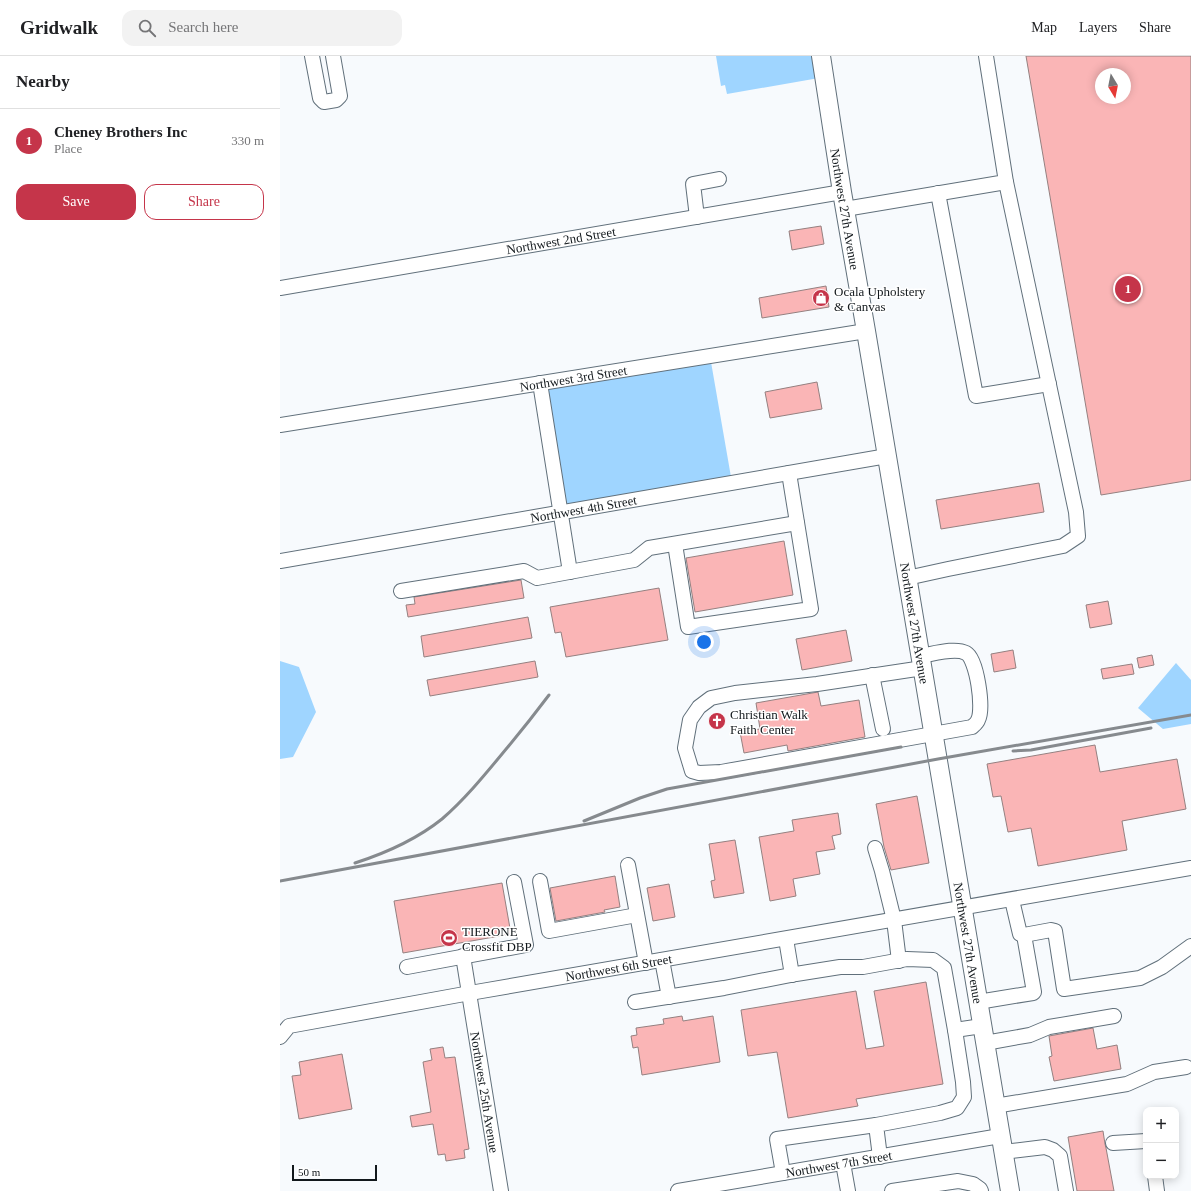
<!DOCTYPE html>
<meta charset="utf-8">
<style>
body{margin:0;font-family:"Times New Roman",serif;background:#f2f2f2;color:#202124}
.controls{position:absolute;right:12px;bottom:12px;display:grid;overflow:hidden;border-radius:8px;box-shadow:0 2px 10px #0003}
.controls button{width:36px;height:36px;display:grid;place-items:center;padding:0;border:0;border-bottom:1px solid #e0e0e0;background:#fff;color:#202124;font:20px sans-serif}
.compass{position:absolute;left:815px;top:12px;width:36px;height:36px;border-radius:50%;background:#fff;box-shadow:0 2px 10px #0003;rotate:170deg}
.scale{position:absolute;left:12px;bottom:10px;width:85px;box-sizing:border-box;padding-left:4px;border:2px solid #12181c;border-top:0;font-size:11px;line-height:14px;white-space:nowrap;color:#12181c;-webkit-text-stroke:3px #fff;paint-order:stroke}
.you{position:absolute;left:424px;top:586px;width:14px;height:14px;margin:-10px;border:3px solid #fff;border-radius:50%;background:#1a73e8;box-shadow:0 0 0 6px #1a73e833}
.badge{display:grid;place-items:center;width:26px;height:26px;border-radius:50%;background:#c5354a;color:#fff;font-size:13px;font-weight:700}
.pin{position:absolute;translate:-50% -50%;border:2px solid #fff;box-shadow:0 1px 4px #0006}
.list{margin:0;padding:0;list-style:none}
h2{display:flex;justify-content:space-between;align-items:center;height:52px;margin:0;padding:0 16px;font-size:17px}
h2 small{font-size:13px;font-weight:400;color:#757577}
.list li{display:grid;grid-template-columns:26px 1fr auto;gap:12px;align-items:center;box-sizing:border-box;height:64px;padding:0 16px;border-top:1px solid #e0e0e0}
.list b{display:block;font-size:15px;white-space:nowrap}
.list p{margin:0;font-size:13px;white-space:nowrap;color:#757577}
.list em{font-size:13px;font-style:normal;color:#757577}
.actions{display:flex;gap:8px;padding:12px 16px}
.actions a{flex:1;padding:9px 0;border:1px solid #c5354a;border-radius:12px;text-align:center;font-size:14px;color:#c5354a}
.actions .main{background:#c5354a;color:#fff}
.icon{flex:none;width:22px;height:22px;fill:none;stroke:currentColor;stroke-width:2;stroke-linecap:round;stroke-linejoin:round}
.map{position:relative;flex:none;width:911px;height:1135px;overflow:hidden}
header{display:flex;align-items:center;gap:24px;box-sizing:border-box;height:56px;padding:0 20px;background:#fff;border-bottom:1px solid #e0e0e0}
header strong{font-size:19px}
nav{display:flex;gap:22px;margin-inline-start:auto;font-size:14px}
.search{width:280px;height:36px;background:#f2f2f2;display:flex;align-items:center;gap:10px;box-sizing:border-box;padding:0 14px;border-radius:12px;color:#757577;font-size:15px}
main{display:flex}
aside{flex:1;background:#fff}
.map>svg:first-child{display:block}
.green{fill:#9fd5ff}
.building{fill:#fab5b6;stroke:#948080;fill-rule:evenodd}
.lines{fill:none;stroke-linecap:round;stroke-linejoin:round}
.minor-casing{stroke:#61707b;stroke-width:16}
.major-casing{stroke:#61707b;stroke-width:20}
.minor{stroke:#fff;stroke-width:14}
.major{stroke:#fff;stroke-width:18}
.rail{stroke:#868a8e;stroke-width:3}
.labels{text-anchor:middle;dominant-baseline:central;stroke-width:3;stroke-linejoin:round;paint-order:stroke}
.street-label{font-size:13px;fill:#12181c;stroke:#fff}
.poi-label{font-size:13px;fill:#12181c;stroke:#fff;text-anchor:start}
</style>
<header>
<strong>Gridwalk</strong>
<div class="search"><svg class="icon" aria-label="search" viewBox="0 0 24 24"><circle cx="10" cy="10" r="6"/><path d="M15 15l6 6"/></svg>Search here</div>
<nav><a>Map</a><a>Layers</a><a>Share</a></nav>
</header>
<main>
<aside>
<h2>Nearby<small></small></h2>
<ul class="list">
<li><span class="badge">1</span><div><b>Cheney Brothers Inc</b><p>Place</p></div><em>330 m</em></li>
</ul>
<div class="actions"><a class="main">Save</a><a>Share</a></div>
</aside>
<div class="map">
<svg width="911" height="1135" viewBox="0 0 911 1135">
<rect width="100%" height="100%" fill="#f7fafd"/>
<path class="green" d="M436,0H536L539,22L447,38L445,29L441,30Z
M431,306L451,421L285,450L267,332Z
M0,605L19,611L36,656L13,701L0,703Z
M896,607L911,624V668L883,673L858,652Z"/>
<path class="building" d="M746,0H911V424L821,439ZM821,18H845V42H821Z
M541,170L544,188L512,194L509,175Z
M546,230L549,251L482,262L479,242Z
M537,326L542,353L490,362L485,336Z
M759,427L764,456L661,473L656,444Z
M504,485L513,539L415,556L406,502Z
M241,524L244,542L128,561L126,549L135,548L134,541Z
M379,532L388,584L286,601L281,576L275,577L270,551Z
M828,545L832,568L810,572L806,549Z
M248,561L252,582L144,601L141,580Z
M566,574L572,605L522,614L516,583Z
M733,594L736,612L714,616L711,598Z
M872,599L874,609L859,612L857,602Z
M255,605L258,621L150,640L147,624Z
M852,608L854,618L823,623L821,613Z
M538,636L541,650L579,644L585,681L508,695L507,689L464,697L460,676L480,673L476,647Z
M815,689L820,716L897,703L906,753L842,765L847,794L758,810L751,772L728,776L721,740L713,741L707,708Z
M637,740L649,807L611,814L604,791L596,748Z
M558,757L561,778L552,780L555,793L536,796L540,818L513,823L516,840L490,845L479,781L514,775L512,764Z
M455,784L464,837L434,842L431,825L435,824L429,788Z
M335,820L340,851L324,854L325,856L276,865L270,832Z
M222,827L231,878L123,897L114,845Z
M389,828L395,861L373,865L367,832Z
M646,926L663,1028L576,1043L578,1050L508,1062L497,996L468,1000L461,954L576,935L586,993L604,990L594,935Z
M402,960L403,965L433,960L440,1006L362,1019L358,991L353,992L351,980L357,979L356,972L384,968L383,963Z
M813,972L817,993L837,989L841,1013L774,1025L769,1001L772,1000L769,980Z
M163,991L165,1002L175,1001L189,1093L184,1094L185,1102L166,1105L165,1098L158,1099L153,1068L132,1071L130,1060L151,1056L143,1006L152,1004L150,993Z
M62,998L72,1053L19,1063L12,1020L21,1019L19,1006Z
M823,1075L825,1088L826,1092L834,1135H797L788,1081Z"/>
<g class="lines">
<g class="minor-casing">
<g id="minor">
<path d="M32,0L40,42L44,46L56,44L60,40L53,0"/>
<path d="M658,137L696,340L769,328"/>
<path d="M565,153L726,126L706,0"/>
<path d="M417,161L413,128L439,123"/>
<path id="s1" d="M0,232L562,136"/>
<path d="M260,327L290,516"/>
<path id="s2" d="M0,369L586,275"/>
<path d="M395,488L408,571L531,553L509,417"/>
<path id="s3" d="M0,505L607,400"/>
<path d="M627,522L668,513L783,490L798,480L796,456L726,126"/>
<path d="M121,535L244,515L257,522L354,504L369,492L517,467"/>
<path d="M640,600C653,598 675,591 686,597C697,603 704,653 698,664C697,667 694,669 692,671L441,716L419,717L412,715L405,692L410,664L419,651L431,642L455,637L537,628L643,612"/>
<path d="M592,619L603,673"/>
<path d="M595,792L602,815L614,864L619,905"/>
<path d="M348,809L366,907"/>
<path d="M260,825L269,875L357,859"/>
<path d="M732,844L740,878L744,879L771,874L775,875L784,933L860,922L882,911L911,890"/>
<path d="M506,883L512,919"/>
<path id="s4" d="M183,900L221,1135"/>
<path d="M382,904L389,941"/>
<path d="M127,911L246,889L234,826"/>
<path d="M355,946L444,932L516,918L560,911H583L627,903L653,904L664,912L675,974"/>
<path d="M698,946L753,937L754,936L744,879"/>
<path id="s5" d="M0,981L9,970L190,937L911,812"/>
<path d="M705,987L750,979L769,971L834,960"/>
<path d="M715,1050L847,1028L874,1016L906,1011"/>
<path d="M833,1087L866,1085"/>
<path d="M723,1096L765,1091L773,1094L780,1100L786,1135"/>
<path d="M600,1101L596,1069L660,1057L677,1052L684,1041L683,1026L675,974L702,970"/>
<path d="M563,1107L568,1135"/>
<path d="M503,1117L497,1083L596,1069"/>
<path d="M875,1120L877,1135"/>
<path id="s6" d="M398,1135L720,1080"/>
<path d="M612,1135L678,1125L693,1128L700,1133L701,1135"/>
</g>
</g>
<g class="major-casing">
<g id="major">
<path id="s7" d="M541,0L562,136L586,275L730,1135"/>
</g>
</g>
<use href="#minor" class="minor"/>
<use href="#major" class="major"/>
<path class="rail" d="M733,695L751,694L871,672
M304,765L360,742L387,733L621,691
M75,807C106,797 137,783 162,763C184,744 203,721 222,698C238,679 254,659 269,639
M0,825L658,703L911,659"/>
</g>
<defs>
<g id="shop-disc" transform="scale(0.9)"><circle r="9.5" fill="#c5354a" stroke="#fff"/><path d="M-5-2.5h2.3a2.7 3.5 0 0 1 5.4 0H5L5.5 6h-11ZM-1.5-2.5h3a1.5 2.3 0 0 0-3 0Z" fill="#fff"/></g>
<g id="church-disc" transform="scale(0.9)"><circle r="9.5" fill="#c5354a" stroke="#fff"/><path d="M-1.2-6h2.4v3.5h3.3v2.4h-3.3V6h-2.4V-.1h-3.3v-2.4h3.3Z" fill="#fff"/></g>
<g id="stadium-disc" transform="scale(0.9)"><circle r="9.5" fill="#c5354a" stroke="#fff"/><path d="M0-5a6.5 5 0 1 0 0 10a6.5 5 0 1 0 0-10ZM-3.5-1.8h7v3.6h-7Z" fill="#fff"/></g>
</defs>
<g fill-rule="evenodd">
<use href="#shop-disc" x="541" y="242"/>
<use href="#church-disc" x="437" y="665"/>
<use href="#stadium-disc" x="169" y="882"/>
</g>
<g class="labels">
<g class="street-label">
<text stroke="none"><textPath href="#s7" startOffset="155">Northwest 27th Avenue</textPath></text>
<text stroke="none"><textPath href="#s1" startOffset="285">Northwest 2nd Street</textPath></text>
<text stroke="none"><textPath href="#s2" startOffset="297">Northwest 3rd Street</textPath></text>
<text stroke="none"><textPath href="#s3" startOffset="308">Northwest 4th Street</textPath></text>
<text stroke="none"><textPath href="#s7" startOffset="575">Northwest 27th Avenue</textPath></text>
<text stroke="none"><textPath href="#s7" startOffset="899">Northwest 27th Avenue</textPath></text>
<text stroke="none"><textPath href="#s5" startOffset="349">Northwest 6th Street</textPath></text>
<text stroke="none"><textPath href="#s4" startOffset="138">Northwest 25th Avenue</textPath></text>
<text stroke="none"><textPath href="#s6" startOffset="163">Northwest 7th Street</textPath></text>
</g>
<g class="poi-label">
<text x="554" y="235">Ocala Upholstery<tspan x="554" dy="15">&amp; Canvas</tspan></text>
<text x="450" y="658">Christian Walk<tspan x="450" dy="15">Faith Center</tspan></text>
<text x="182" y="875">TIERONE<tspan x="182" dy="15">Crossfit DBP</tspan></text>
</g>
</g>
</svg>
<div class="controls">
<button>+</button>
<button>−</button>
</div>
<svg class="compass" viewBox="-18 -18 36 36"><path d="M0-13l5 13h-10z" fill="#e53935"/><path d="M0 13l5-13h-10z" fill="#757577"/></svg>
<div class="scale">50 m</div>
<div class="you"></div>
<div class="pin badge" style="left:848px;top:233px">1</div>
</div>
</main>
